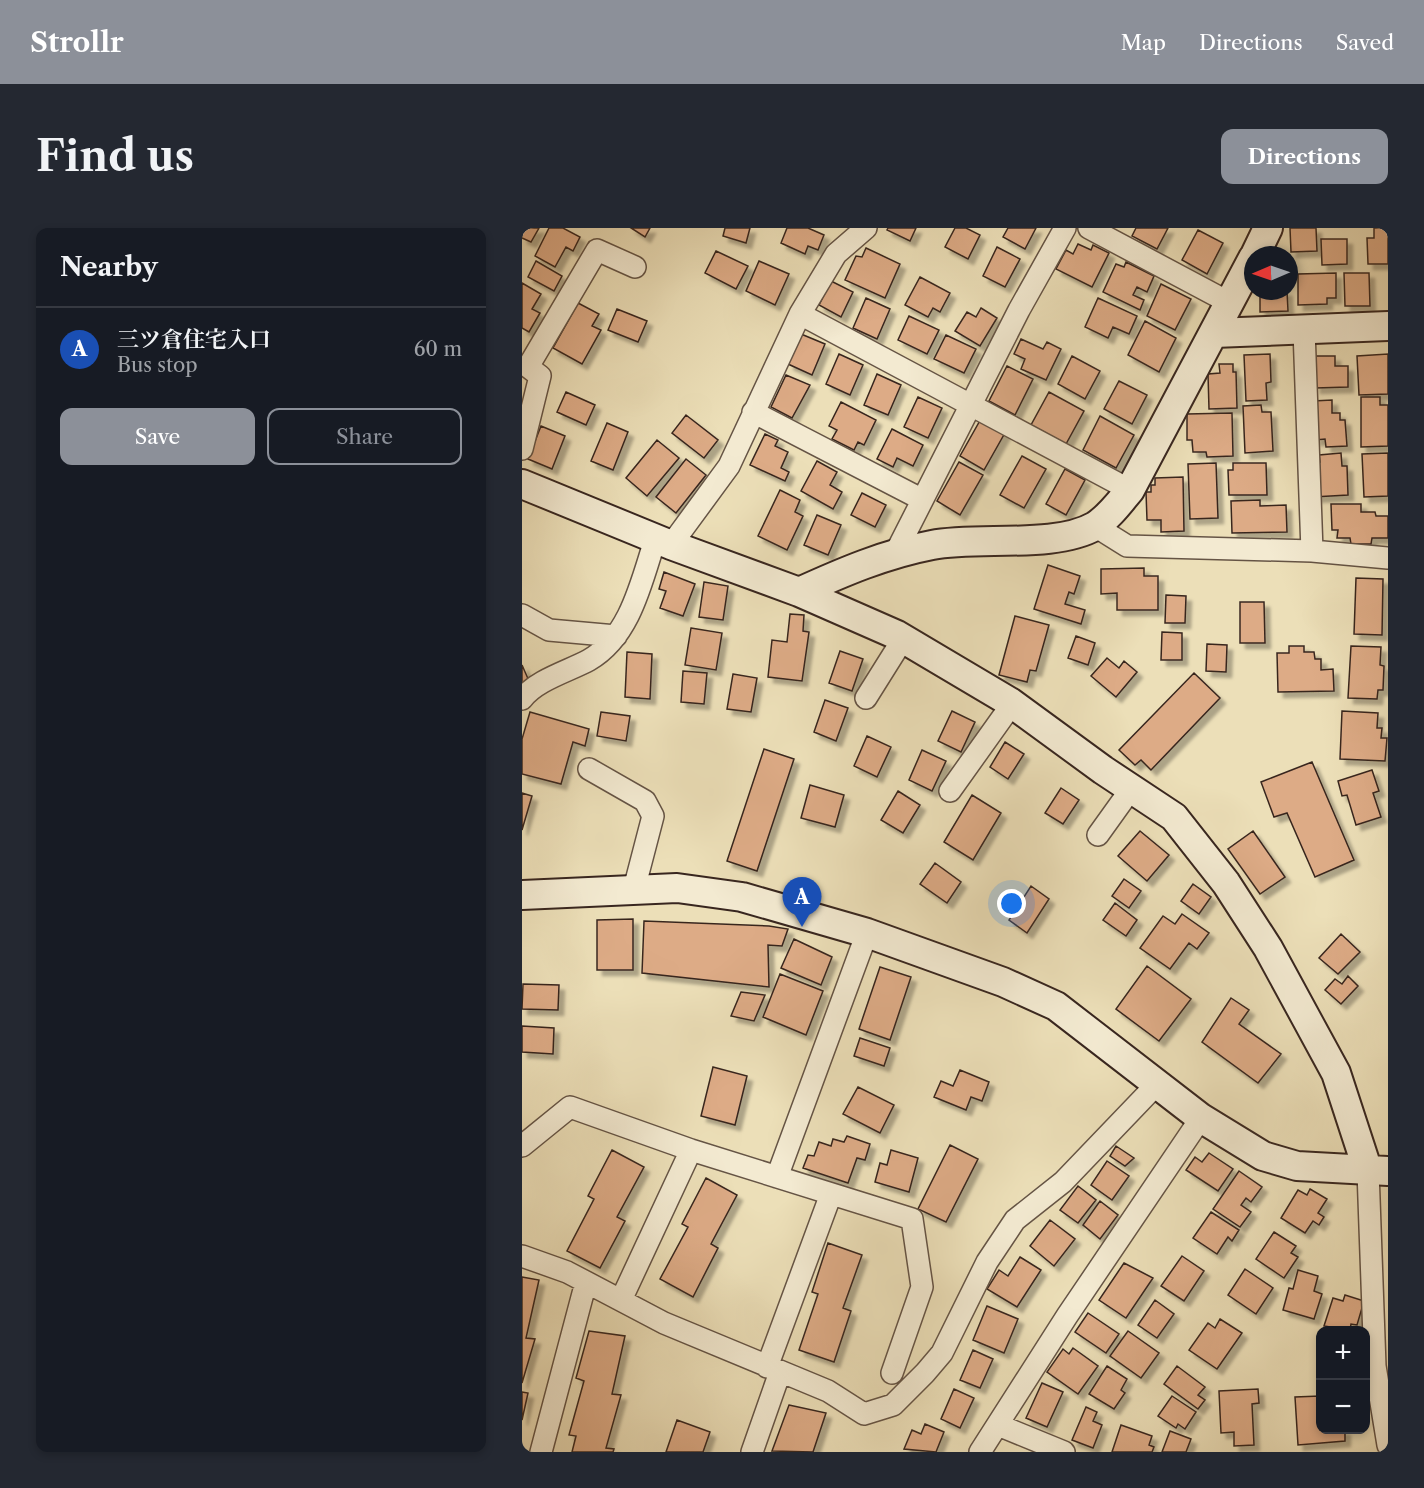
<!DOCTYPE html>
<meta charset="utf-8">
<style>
body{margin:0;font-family:"Libre Caslon Text","Noto Serif JP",serif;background:#242831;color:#f1f3f6}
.controls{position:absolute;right:18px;bottom:18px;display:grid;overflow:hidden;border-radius:12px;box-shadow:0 3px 9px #0003}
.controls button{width:54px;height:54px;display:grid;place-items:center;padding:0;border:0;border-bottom:2px solid #363941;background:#171b24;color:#f1f3f6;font:30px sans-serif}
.compass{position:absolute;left:722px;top:18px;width:54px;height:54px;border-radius:50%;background:#171b24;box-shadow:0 3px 9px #0003;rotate:268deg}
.you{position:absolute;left:490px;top:676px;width:21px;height:21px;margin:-15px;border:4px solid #fff;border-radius:50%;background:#1a73e8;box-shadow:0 0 0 9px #1a73e833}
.badge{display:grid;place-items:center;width:39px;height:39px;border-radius:50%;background:#8c9099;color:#fff;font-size:20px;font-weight:700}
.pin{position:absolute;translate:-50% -50px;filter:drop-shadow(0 2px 3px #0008)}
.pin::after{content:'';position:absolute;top:32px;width:21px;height:18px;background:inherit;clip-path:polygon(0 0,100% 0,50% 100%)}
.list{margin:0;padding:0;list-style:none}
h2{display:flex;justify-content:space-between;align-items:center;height:78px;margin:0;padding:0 24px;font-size:26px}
h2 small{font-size:20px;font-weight:400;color:#9ea1a6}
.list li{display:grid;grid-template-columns:39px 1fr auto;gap:18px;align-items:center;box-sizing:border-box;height:84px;padding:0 24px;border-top:2px solid #363941}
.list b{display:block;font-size:22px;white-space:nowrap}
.list p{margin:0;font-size:20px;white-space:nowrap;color:#9ea1a6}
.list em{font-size:20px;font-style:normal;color:#9ea1a6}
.actions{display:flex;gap:12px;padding:18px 24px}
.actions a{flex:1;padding:14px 0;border:2px solid #8c9099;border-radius:12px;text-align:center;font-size:21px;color:#8c9099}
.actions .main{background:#8c9099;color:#fff}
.map{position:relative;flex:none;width:866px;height:1224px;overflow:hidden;border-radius:12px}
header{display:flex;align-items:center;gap:36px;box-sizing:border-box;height:84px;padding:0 30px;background:#8c9099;color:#fff}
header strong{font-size:28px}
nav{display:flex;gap:33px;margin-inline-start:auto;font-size:21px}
.intro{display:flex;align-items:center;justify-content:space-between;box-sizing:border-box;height:144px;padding:0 36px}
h1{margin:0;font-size:42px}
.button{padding:15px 27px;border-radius:12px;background:#8c9099;color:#fff;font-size:21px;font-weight:700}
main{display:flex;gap:36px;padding:0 36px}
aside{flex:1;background:#171b24;border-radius:12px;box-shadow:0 3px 9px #0003}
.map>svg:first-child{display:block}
.building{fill:#ddab86;stroke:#38261f;stroke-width:1.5;filter:url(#shadow)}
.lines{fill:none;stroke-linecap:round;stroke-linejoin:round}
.street-casing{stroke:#655445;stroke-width:24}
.secondary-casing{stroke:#38261f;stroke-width:32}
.street{stroke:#f3ead1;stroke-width:21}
.secondary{stroke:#f3ead1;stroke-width:28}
</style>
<header>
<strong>Strollr</strong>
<nav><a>Map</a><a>Directions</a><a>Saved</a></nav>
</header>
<div class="intro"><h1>Find us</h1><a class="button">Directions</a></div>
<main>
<aside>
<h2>Nearby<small></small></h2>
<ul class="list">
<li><span class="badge" style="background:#1a4fb4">A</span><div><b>三ツ倉住宅入口</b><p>Bus stop</p></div><em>60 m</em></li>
</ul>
<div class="actions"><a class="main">Save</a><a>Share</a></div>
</aside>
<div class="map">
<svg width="866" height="1224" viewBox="0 0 866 1224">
<defs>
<filter id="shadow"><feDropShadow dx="5.5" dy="5.5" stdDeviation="1.5" flood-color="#0004"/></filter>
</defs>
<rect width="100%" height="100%" fill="#ecdfb8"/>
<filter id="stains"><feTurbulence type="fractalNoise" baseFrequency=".00333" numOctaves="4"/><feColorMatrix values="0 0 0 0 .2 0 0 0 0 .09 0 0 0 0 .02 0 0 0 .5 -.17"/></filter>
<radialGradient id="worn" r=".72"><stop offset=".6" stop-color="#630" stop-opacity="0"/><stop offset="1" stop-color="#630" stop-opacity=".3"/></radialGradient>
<path class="building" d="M0,0H17L9,14L0,10Z
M27,0H41L58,9L51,23L44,19L33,39L13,28Z
M109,0H128L123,9Z
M203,0H228L224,15L201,8Z
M265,0H286L302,7L296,22L286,18L283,26L259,15Z
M366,0H394L388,13L365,2Z
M433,0H444L458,7L446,31L423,19Z
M486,0H514L503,21L481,9Z
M614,0H646L635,21L610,8Z
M768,0H794L795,23L769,24Z
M852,0H866V36H846L845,10H852Z
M676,2L701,15L685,46L660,32Z
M799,11H825V36L800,37Z
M556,16L569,22L571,17L587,25L570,59L534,41L544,22L551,26Z
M475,19L498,31L483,59L461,48Z
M344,20L378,36L363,70L323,52L334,28L340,29Z
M194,23L226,38L214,61L183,45Z
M14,33L40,48L32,63L6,49Z
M237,33L267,46L253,77L224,63Z
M604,34L632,48L625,64L615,59L611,67L622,72L618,82L581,64L594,36L602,39Z
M814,45V70H805V76L776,77V46Z
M822,45H847L848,78H823Z
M398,49L428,65L418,84L411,80L406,89L383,77Z
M309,53L331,64L319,89L297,77Z
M0,55L19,66L10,81L18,85L7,104L0,100Z
M639,56L669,71L653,102L625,88Z
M738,63H765L766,83L738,84Z
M344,70L368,81L355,111L331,100Z
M576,70L615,88L607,106L591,99L586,110L563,99Z
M56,75L77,86L70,98L79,102L60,136L31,120Z
M459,80L475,90L458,118L433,103L445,84L454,89Z
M95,81L125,93L116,114L86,102Z
M387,88L417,102L405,126L376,112Z
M623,93L654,110L637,144L606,127Z
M279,106L303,116L290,147L266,136Z
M424,107L454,121L442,145L412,131Z
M499,111L521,121L525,114L539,121L524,152L499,141L503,131L492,126Z
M317,126L341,137L328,167L304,156Z
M748,126L749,154L744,155L745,172L724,173L722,127Z
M866,126V166L837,167L835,128Z
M550,128L578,143L563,171L536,156Z
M792,128H813V138H826V159L793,160Z
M697,136H711V144H714L715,180L687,181L686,146L698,145Z
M485,138L511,151L493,187L467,173Z
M355,146L379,157L366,187L342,177Z
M264,147L288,157L270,190L249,179Z
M597,153L625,167L610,196L582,181Z
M44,164L73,177L64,197L35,184Z
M527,164L562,183L544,216L509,197Z
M396,169L420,180L406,210L382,199Z
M839,169H858V177H866V218L839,219Z
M810,172V185H818V192H823L825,218L804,219L803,211L793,212L791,173Z
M319,174L354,192L342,217L336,214L332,222L310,211L315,202L307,198Z
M739,177L740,184H749L751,223L723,225L721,178Z
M710,185L711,228L685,229L684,224H671L670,212H665V186Z
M164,187L196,212L182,230L150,205Z
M578,188L612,207L594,240L561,222Z
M460,189L484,203L462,242L438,228Z
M85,195L106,204L91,242L69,233Z
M19,198L43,208L30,241L6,231Z
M370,201L401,217L391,238L375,230L371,239L355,231Z
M243,206L256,212L253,218L266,224L259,240L267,244L263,253L228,237Z
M135,212L157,230L125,268L104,250Z
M819,225L820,238H825L826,267L791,269L794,234H798L797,227Z
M866,225V268L842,269L840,226Z
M500,228L524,241L502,280L478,267Z
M164,231L184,247L154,285L134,269Z
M295,233L315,244L308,257L320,264L311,281L279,263Z
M437,234L461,247L438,287L415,273Z
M694,235L696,290L668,291L666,236Z
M711,235H744L745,267H707L706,242H711Z
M543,241L563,252L544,287L524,276Z
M661,249L662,303L639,304V292H625L624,264H629V257H633V250Z
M258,262L278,272L273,284L281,288L265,322L236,308Z
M340,265L364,277L353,299L329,287Z
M738,272V278L764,277L765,304L710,305L709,273Z
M809,276H839V284H853L854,288H866V310H850L849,316H829L828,310H815L816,302H810Z
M295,287L319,297L306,327L282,317Z
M526,337L558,348L552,366L547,364L543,376L563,382L559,396L512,381Z
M622,340V348H636V382H595V365L579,366V341Z
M142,344L173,356L161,388L138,380L144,363L137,361Z
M834,350L861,351L860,407L832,406Z
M182,354L206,358L201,392L177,389Z
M644,367L664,368L663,395H643Z
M718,374H742L743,415H718Z
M268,386L282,387L281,403L287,404L280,453L246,449L250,412L265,414Z
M493,388L527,397L514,443L508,442L505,454L477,447Z
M169,400L200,405L194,442L163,437Z
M640,404L660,405V432H639Z
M554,408L573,415L566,437L546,430Z
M685,416L705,417L704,444L684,443Z
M767,418H782V424H792L793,431H799V442L811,441L812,463L756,464L755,425H767Z
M829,418L859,419L858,437L862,438L861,462H856L855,471L826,470Z
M318,423L341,431L330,463L307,455Z
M105,424L130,426L128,471L103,469Z
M585,430L597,440L602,433L615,444L594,469L569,448Z
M0,437L7,453L0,456Z
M161,443L185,445L182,476L159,474Z
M672,445L698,470L629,542L619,532L613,537L597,522Z
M211,446L235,450L229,484L205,481Z
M303,472L326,480L314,513L292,504Z
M430,483L453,494L439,524L416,513Z
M820,483L856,485L855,500H860L859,510H865L863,533L818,531Z
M8,484L67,501L63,518L51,514L39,556L0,546V511Z
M79,484L108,488L104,513L75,508Z
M345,508L369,519L355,549L332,538Z
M483,514L502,526L486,551L468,539Z
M242,521L272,531L235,643L205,633Z
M400,522L424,533L410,563L387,552Z
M790,534L832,632L793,649L765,585L752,589L739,554Z
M850,542L857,563L851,565L859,589L834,597L825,567L820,568L816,553Z
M288,557L322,567L313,599L279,590Z
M539,560L557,572L541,596L523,585Z
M376,563L398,577L381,605L359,592Z
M0,565L10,568L0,602Z
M450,567L479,585L451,632L422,614Z
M618,603L647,627L625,653L596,628Z
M731,603L763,649L738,666L706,621Z
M413,635L439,654L425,675L398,656Z
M602,651L619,663L607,680L590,668Z
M671,656L689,669L677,686L659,673Z
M509,658L527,671L505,705L487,692Z
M593,675L615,692L604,708L581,692Z
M660,686L687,705L675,721L667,715L648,741L618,720L641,688L653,696Z
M111,691V742H75V692Z
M122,693L247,698L266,701L260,718L246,717L247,759L120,745Z
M819,706L838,724L816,746L797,730Z
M272,711L310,729L299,757L259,740Z
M625,738L669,771L637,813L594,781Z
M358,739L389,749L368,812L337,801Z
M258,746L301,763L284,807L241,789Z
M826,748L836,758L819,776L803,762L813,751L820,756Z
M1,756L37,757L36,782L0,781Z
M219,764L243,767L232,793L209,788Z
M709,770L727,782L717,796L759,826L736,855L680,814Z
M0,798L32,800L31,826L0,824Z
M338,810L368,820L362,838L332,828Z
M191,839L225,848L213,897L179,888Z
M438,842L467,854L460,873L449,869L444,882L412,869L419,853L431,858Z
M336,859L372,877L358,905L321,886Z
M325,908L348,916L343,932L335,930L326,955L281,940L286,927L292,928L297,914L309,918L311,911L322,914Z
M428,917L456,931L424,994L396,981Z
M594,918L612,930L603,938L588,928Z
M90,922L122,939L95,989L103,993L78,1040L45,1023L72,971L66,968Z
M369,922L396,930L387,964L353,954L358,935L365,937Z
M687,925L711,941L696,963L664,942L673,929L680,934Z
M585,933L607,948L590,972L569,957Z
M717,943L740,959L729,974L724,970L719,977L729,984L718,999L691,981Z
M184,950L215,967L189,1016L196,1020L171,1069L138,1051L166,999L160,996Z
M556,958L574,972L556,995L538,982Z
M788,961L805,971L796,985L802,989L797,997L791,993L783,1005L759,990L776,962L785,967Z
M578,973L596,987L578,1011L561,997Z
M689,984L717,1002L710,1013L706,1009L695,1026L671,1010Z
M528,992L553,1011L532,1038L508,1018Z
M752,1004L774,1018L769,1025L776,1029L762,1050L734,1031Z
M306,1015L340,1027L321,1080L329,1083L312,1134L277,1122L296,1066L290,1064Z
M660,1028L682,1043L662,1073L639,1058Z
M498,1029L519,1042L495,1079L465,1061L477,1042L486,1048Z
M602,1035L631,1050L604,1090L577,1072Z
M723,1041L751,1060L734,1086L706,1067Z
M776,1042L796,1048L792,1063L800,1066L792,1091L761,1082L767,1060L771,1061Z
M0,1049L17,1052L4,1110L13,1111L0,1155Z
M823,1067L842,1073L835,1097L829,1096L828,1102L802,1098L811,1070L821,1073Z
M633,1072L652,1086L635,1110L616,1097Z
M465,1078L496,1091L482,1125L451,1112Z
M566,1085L597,1106L584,1125L553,1104Z
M698,1091L720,1105L695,1141L667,1122L686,1095L693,1100Z
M67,1103L103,1108L90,1166L99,1167L84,1220L92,1221L91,1224H50L54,1208L47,1207L62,1153L54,1150Z
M606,1103L637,1125L619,1150L588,1128Z
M551,1120L576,1138L556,1166L525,1144L541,1121L547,1126Z
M451,1122L471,1131L458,1160L438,1152Z
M585,1138L605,1151L599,1162L603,1165L592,1181L567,1166Z
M655,1138L683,1159L676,1167L683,1172L676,1181L642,1156Z
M520,1155L541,1164L525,1199L504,1190Z
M432,1161L452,1170L438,1200L419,1191Z
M736,1161L737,1175L730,1176L732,1217L712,1218V1204L699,1205L697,1163Z
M0,1164L6,1165L0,1192Z
M650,1168L674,1184L663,1201L656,1196L654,1200L636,1188Z
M798,1168V1202H823V1213L776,1217L773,1169Z
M267,1177L304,1185L291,1224L250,1223Z
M564,1179L575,1184L571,1193L580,1197L571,1220L550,1212Z
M155,1192L188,1204L181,1224H144Z
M403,1196L422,1204L414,1224L382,1221L390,1202L399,1206Z
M599,1197L630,1208L627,1217L632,1219L630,1224H590Z
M648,1203L669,1211L664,1224H640Z"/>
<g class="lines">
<g class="street-casing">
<path id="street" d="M567,0L708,75
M278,86L608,262
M782,102L790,323
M231,184L399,271
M0,221L18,148L6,139L75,22L113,39
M573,298L605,318L790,323L866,330
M149,317L207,238L278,86L314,26L344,0
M373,326L497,82L543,0
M0,387L27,402L94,408
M344,470L381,411
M0,471C14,452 47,443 67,432C109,408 120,351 134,309
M67,541L123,573L131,588L112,661
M428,563L490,476
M576,607L609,561
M0,918L48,879L169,922L390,991L400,1059L370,1145
M846,943L853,1138L866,1217
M255,949L345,705
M0,1028L45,1044L142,1095L306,1163L342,1186L371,1177L403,1145L420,1125L465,1034L493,992L541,954L634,857
M99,1072L169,922
M245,1139L309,966
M476,1197L542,1224
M19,1224L64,1054
M230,1224L258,1144
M458,1224L545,1088L679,890"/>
</g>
<g class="secondary-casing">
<path id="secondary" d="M733,27L746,0
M692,105L866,98
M0,256L149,317L277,364L375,407L488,474L581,542L652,589L704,655L746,720L814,845L846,943
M277,364C321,344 363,326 410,317C456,308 533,321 573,298C587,289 598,274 608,262L731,30
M0,667L155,660L220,669L345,705L481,754L534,778L679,890L741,928L775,938L866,943"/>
</g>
<use href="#street" class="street"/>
<use href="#secondary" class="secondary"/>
</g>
<rect width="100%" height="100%" filter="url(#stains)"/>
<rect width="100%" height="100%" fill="url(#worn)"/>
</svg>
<div class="controls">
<button>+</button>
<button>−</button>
</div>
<svg class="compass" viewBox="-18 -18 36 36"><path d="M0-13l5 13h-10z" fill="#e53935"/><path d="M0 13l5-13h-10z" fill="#9ea1a6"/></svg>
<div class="you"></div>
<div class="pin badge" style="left:280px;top:699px;background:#1a4fb4">A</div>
</div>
</main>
